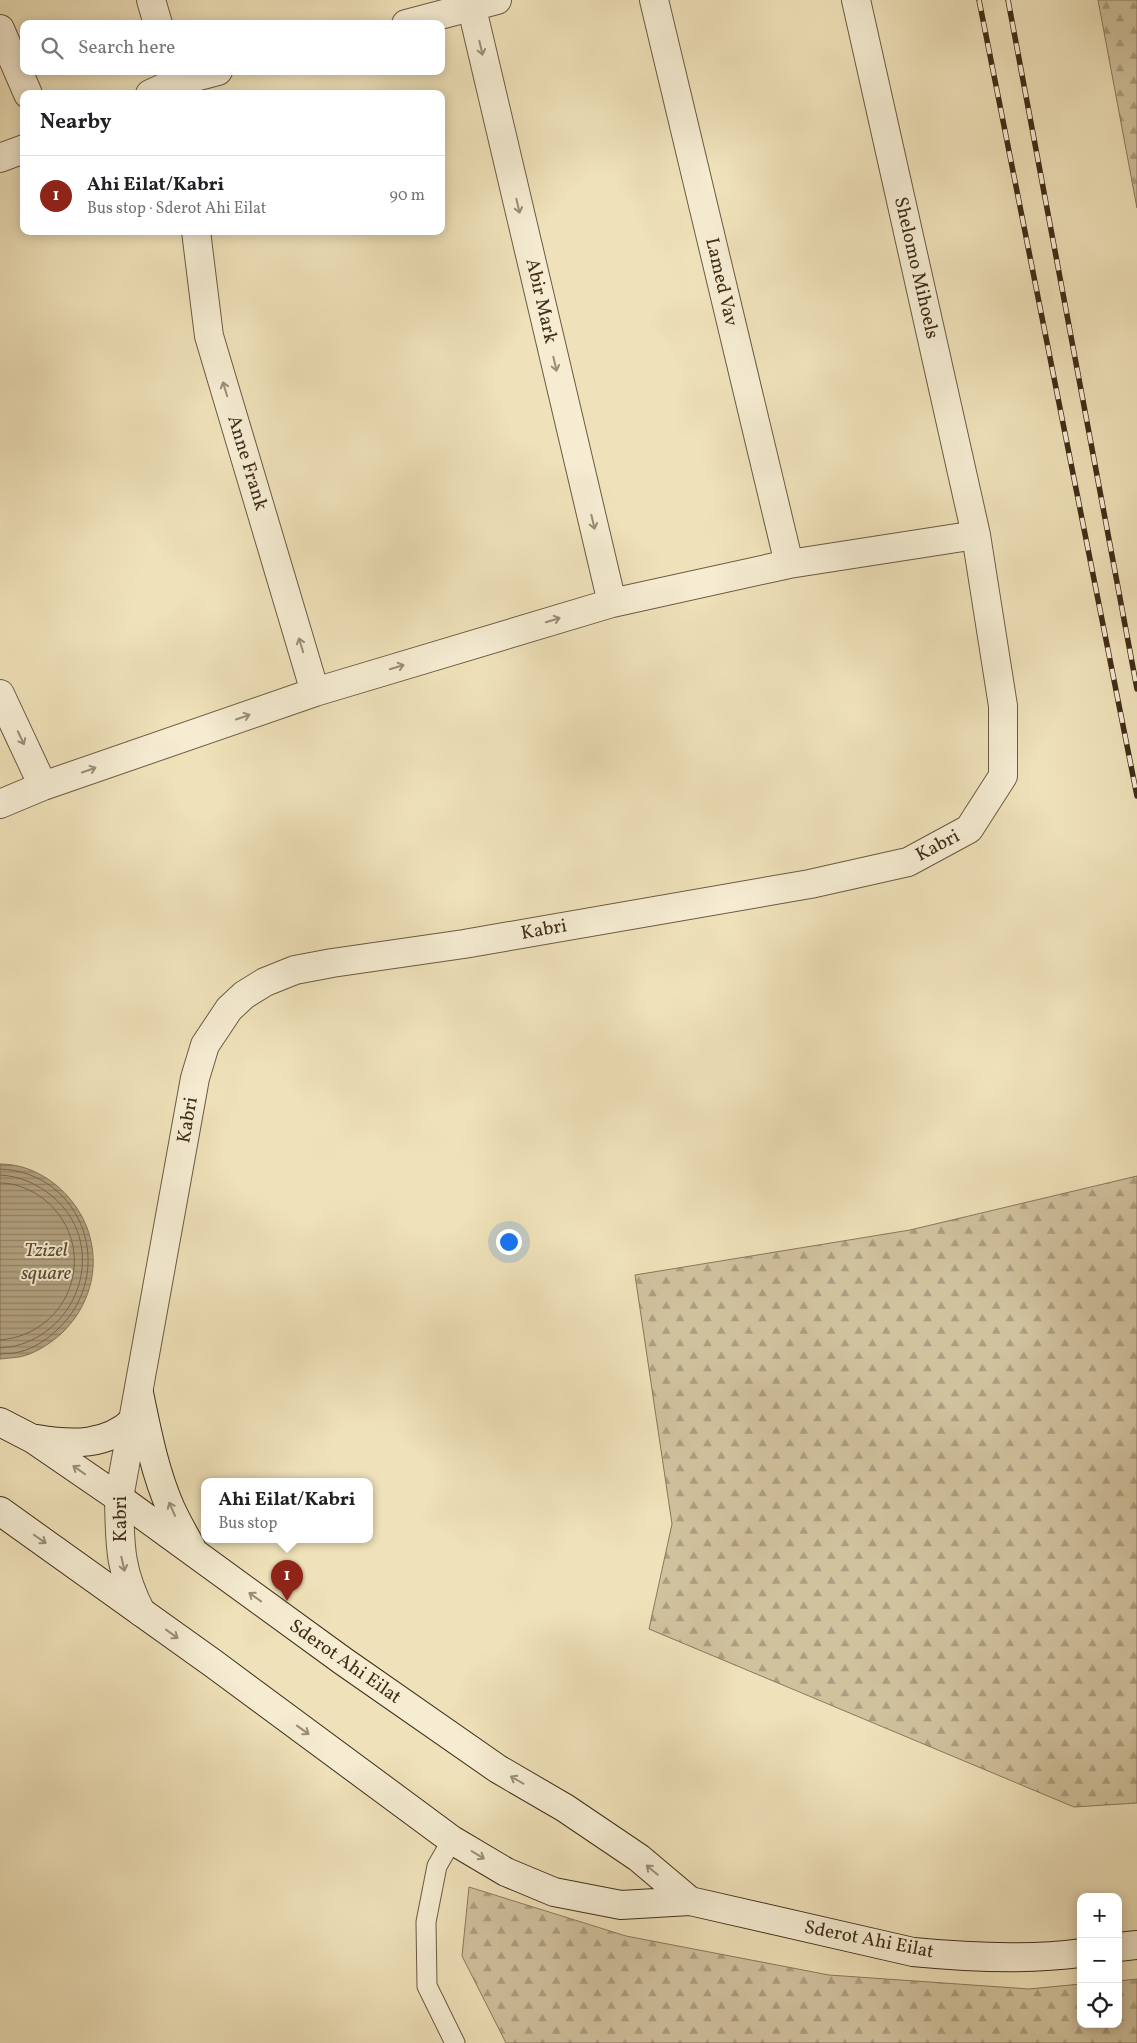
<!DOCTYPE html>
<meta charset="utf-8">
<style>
body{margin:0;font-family:Vollkorn,serif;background:#f6f6f6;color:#202124}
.controls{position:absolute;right:15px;bottom:15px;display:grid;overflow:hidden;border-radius:10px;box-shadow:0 2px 12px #0003}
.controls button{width:45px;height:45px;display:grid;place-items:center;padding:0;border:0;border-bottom:1px solid #e0e0e0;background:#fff;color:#202124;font:25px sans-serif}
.you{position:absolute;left:508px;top:1241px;width:18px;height:18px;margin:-12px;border:4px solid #fff;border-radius:50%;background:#1a73e8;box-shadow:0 0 0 8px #1a73e833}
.badge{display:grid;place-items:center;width:32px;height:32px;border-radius:50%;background:#8f2418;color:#fff;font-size:16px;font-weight:700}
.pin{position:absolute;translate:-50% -41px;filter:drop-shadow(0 1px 2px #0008)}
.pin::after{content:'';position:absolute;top:26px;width:18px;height:15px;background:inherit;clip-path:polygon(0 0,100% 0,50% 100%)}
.popup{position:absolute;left:201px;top:1478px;width:172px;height:65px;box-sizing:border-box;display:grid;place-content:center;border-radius:10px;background:#fff;filter:drop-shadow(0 1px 4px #0005);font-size:16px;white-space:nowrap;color:#757577}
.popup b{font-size:19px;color:#202124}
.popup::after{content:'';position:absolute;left:50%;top:100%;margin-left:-10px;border:10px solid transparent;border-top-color:#fff}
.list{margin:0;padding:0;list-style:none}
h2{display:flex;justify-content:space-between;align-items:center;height:65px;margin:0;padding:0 20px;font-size:21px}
h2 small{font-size:16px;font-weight:400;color:#757577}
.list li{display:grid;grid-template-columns:32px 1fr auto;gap:15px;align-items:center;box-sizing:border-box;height:80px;padding:0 20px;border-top:1px solid #e0e0e0}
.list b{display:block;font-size:19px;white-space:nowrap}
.list p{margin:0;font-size:16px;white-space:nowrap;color:#757577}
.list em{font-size:16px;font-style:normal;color:#757577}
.icon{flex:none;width:28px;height:28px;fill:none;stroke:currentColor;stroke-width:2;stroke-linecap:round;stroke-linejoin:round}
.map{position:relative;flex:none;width:1137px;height:2043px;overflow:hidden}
.search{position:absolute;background:#fff;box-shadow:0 2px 12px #0003;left:20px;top:20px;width:425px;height:55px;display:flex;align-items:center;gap:12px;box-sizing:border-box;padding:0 18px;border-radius:10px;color:#757577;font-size:19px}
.panel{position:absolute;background:#fff;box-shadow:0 2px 12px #0003;left:20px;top:90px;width:425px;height:145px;border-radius:10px}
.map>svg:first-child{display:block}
.forest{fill:url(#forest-firs);stroke:#89785c}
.water{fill:url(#water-rules);stroke:#867459}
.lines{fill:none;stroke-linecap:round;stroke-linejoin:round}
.shore{stroke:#7a684e;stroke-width:1}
.service-casing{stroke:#6c5a41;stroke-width:21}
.minor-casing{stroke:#6c5a41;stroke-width:30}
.secondary-casing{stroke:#412d19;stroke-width:30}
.service{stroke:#f5ecd2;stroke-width:19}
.minor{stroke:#f5ecd2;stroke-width:28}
.secondary{stroke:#f5ecd2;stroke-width:28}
.rail-casing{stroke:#412d19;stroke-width:5.5}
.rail{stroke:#f5ecd2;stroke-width:4;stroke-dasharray:11;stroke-linecap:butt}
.oneway{stroke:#9b8c76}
.labels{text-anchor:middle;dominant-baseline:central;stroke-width:4;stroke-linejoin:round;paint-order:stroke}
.street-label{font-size:19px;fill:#412d19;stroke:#f5ecd2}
.water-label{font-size:20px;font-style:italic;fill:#5e4b34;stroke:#f5ecd2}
</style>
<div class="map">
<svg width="1137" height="2043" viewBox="0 0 1137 2043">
<defs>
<pattern id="forest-firs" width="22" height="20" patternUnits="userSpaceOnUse" patternTransform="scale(1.25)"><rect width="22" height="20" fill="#d1c29e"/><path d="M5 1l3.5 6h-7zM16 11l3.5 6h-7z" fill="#ab9e80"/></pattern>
<pattern id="water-rules" width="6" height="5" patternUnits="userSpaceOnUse" patternTransform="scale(1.25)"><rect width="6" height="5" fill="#b4a483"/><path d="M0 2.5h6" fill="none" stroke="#94866a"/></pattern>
</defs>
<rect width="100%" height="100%" fill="#efe1b9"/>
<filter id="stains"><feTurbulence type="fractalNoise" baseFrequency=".004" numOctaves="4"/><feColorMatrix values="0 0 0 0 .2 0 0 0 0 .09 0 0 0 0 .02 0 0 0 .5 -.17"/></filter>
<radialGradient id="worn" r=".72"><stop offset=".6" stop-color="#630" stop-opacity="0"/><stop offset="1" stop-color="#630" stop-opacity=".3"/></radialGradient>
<path class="forest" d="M1098,0H1137V208Z
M1137,1176V1803L1074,1807L649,1629L672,1524L635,1275L910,1230Z
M469,1887L626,1936L829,1975L1029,1989L1081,1984V2024H1118V1981L1137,1979V2043H506L462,1956Z"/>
<path class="water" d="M0,1164C21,1164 40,1172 56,1185C103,1224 106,1290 62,1333C51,1343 35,1354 19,1357C13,1358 6,1358 0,1359Z"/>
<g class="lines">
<path class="shore" d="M0,1169C83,1172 118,1272 58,1329C48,1339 33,1349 19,1352C13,1354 6,1353 0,1354
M0,1175C20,1176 37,1184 52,1196C106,1241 84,1325 19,1345C13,1347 6,1347 0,1348
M0,1183C17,1183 32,1190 45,1200C101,1247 72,1334 0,1340"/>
<g class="service-casing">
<path id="service" d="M452,1840L437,1866L426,1922L427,1986L455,2043"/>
</g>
<g class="minor-casing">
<path id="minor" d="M151,0L158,24
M470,0L612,603
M654,0L789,564
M406,24L497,0
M0,29L28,94
M150,94L176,82L218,71
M0,158L24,149
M196,231L209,336L315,692
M0,694L43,786
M0,804L43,786L315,692L612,603L789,564L976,535
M141,1612C119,1569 120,1545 119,1498L195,1078L205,1045L229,1009L244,995L265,982L295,970L332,963L464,944L810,884L908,862L969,829L1003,776V706L976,535L856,0"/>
</g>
<g class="secondary-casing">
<path id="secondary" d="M139,1393C147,1432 155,1473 171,1509C177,1522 184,1534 191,1547
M0,1422L33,1439L119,1498L343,1661L498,1769L565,1808L639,1858L690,1901
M37,1439C72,1445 107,1446 134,1420
M0,1511L214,1664L452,1840L506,1872L554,1892L621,1905L690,1901L913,1952C965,1957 1029,1960 1081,1953
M1118,1947L1137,1945"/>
</g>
<use href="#service" class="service"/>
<use href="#minor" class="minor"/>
<use href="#secondary" class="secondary"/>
<g class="rail-casing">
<path id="rail" d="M979,0L1137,796
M1008,0L1137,689"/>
</g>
<use href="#rail" class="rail"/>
</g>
<defs><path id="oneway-shaft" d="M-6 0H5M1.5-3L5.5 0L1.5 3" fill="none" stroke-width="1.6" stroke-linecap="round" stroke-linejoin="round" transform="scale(1.25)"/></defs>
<g class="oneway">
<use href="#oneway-shaft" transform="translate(481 48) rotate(77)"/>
<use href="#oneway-shaft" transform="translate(518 206) rotate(77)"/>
<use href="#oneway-shaft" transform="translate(555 364) rotate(77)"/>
<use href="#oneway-shaft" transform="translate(225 389) rotate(-107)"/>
<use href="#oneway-shaft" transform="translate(593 522) rotate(77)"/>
<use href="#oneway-shaft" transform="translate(553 620) rotate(-17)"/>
<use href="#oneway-shaft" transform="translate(301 645) rotate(-107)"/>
<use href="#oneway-shaft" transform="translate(397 667) rotate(-17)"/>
<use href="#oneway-shaft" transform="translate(243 717) rotate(-19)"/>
<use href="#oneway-shaft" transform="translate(21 738) rotate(65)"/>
<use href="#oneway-shaft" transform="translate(89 770) rotate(-19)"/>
<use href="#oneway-shaft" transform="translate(79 1470) rotate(-145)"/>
<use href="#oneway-shaft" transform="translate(172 1509) rotate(-114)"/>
<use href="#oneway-shaft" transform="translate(40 1539) rotate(35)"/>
<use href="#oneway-shaft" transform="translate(123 1564) rotate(77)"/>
<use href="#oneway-shaft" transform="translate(255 1597) rotate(-144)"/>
<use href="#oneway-shaft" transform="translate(172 1634) rotate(36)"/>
<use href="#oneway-shaft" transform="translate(303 1730) rotate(36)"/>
<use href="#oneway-shaft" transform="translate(517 1780) rotate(-150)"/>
<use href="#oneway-shaft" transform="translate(478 1855) rotate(31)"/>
<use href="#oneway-shaft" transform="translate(652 1870) rotate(-140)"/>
</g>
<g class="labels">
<g class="street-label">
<text transform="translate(916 268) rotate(77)">Shelomo Mihoels</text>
<text transform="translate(721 282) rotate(77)">Lamed Vav</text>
<text transform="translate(541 301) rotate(77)">Abir Mark</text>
<text transform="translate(247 463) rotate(73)">Anne Frank</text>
<text transform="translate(938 846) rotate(-28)">Kabri</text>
<text transform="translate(544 930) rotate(-10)">Kabri</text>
<text transform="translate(188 1120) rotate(-80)">Kabri</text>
<text transform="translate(121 1519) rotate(-90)">Kabri</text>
<text transform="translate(345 1662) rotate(35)">Sderot Ahi Eilat</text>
<text transform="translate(869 1940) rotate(11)">Sderot Ahi Eilat</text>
</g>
<g class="water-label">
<text x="46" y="1251">Tzizel<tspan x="46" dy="23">square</tspan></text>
</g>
</g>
<rect width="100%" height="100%" filter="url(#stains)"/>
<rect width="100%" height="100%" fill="url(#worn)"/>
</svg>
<div class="controls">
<button>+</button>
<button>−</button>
<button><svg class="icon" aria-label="locate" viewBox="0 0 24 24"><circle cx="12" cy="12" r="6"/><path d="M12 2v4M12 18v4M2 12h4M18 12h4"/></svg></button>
</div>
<div class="you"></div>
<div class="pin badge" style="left:287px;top:1601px">1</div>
<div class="popup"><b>Ahi Eilat/Kabri</b>Bus stop</div>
<div class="search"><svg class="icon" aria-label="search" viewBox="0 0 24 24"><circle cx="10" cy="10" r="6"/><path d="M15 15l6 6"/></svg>Search here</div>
<section class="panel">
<h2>Nearby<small></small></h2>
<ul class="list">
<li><span class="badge">1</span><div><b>Ahi Eilat/Kabri</b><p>Bus stop · Sderot Ahi Eilat</p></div><em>90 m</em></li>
</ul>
</section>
</div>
